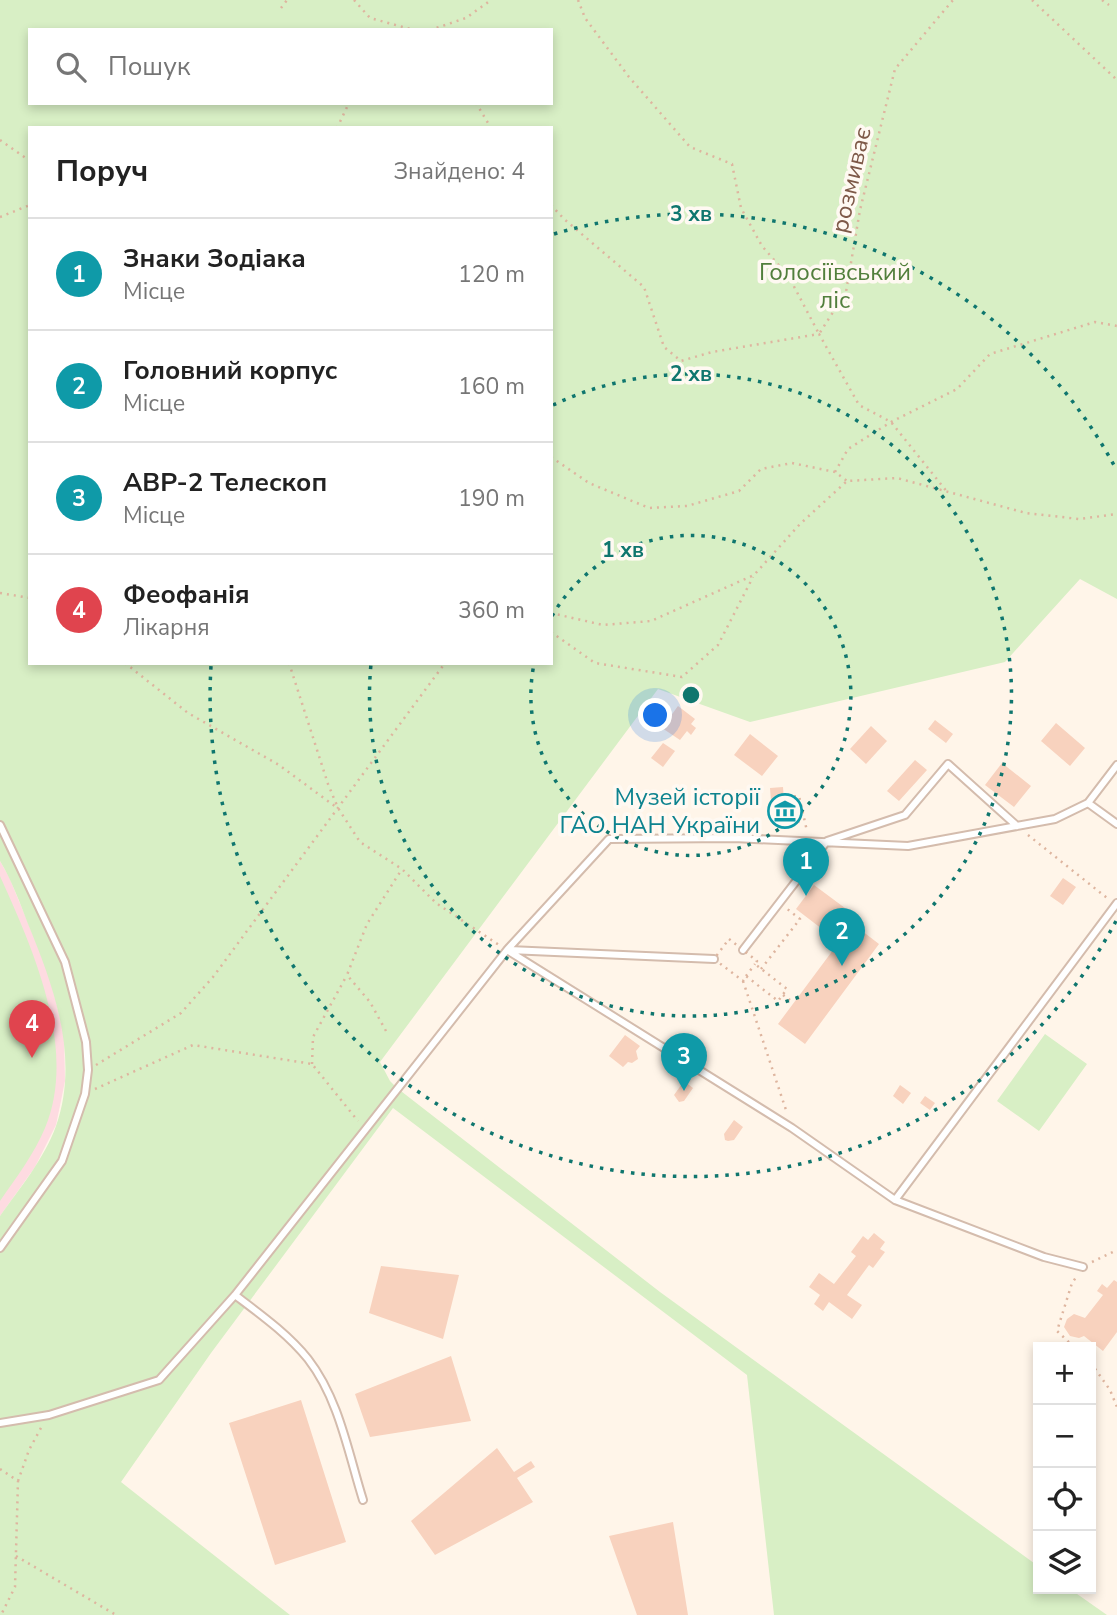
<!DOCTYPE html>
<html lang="uk">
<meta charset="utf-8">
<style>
body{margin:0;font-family:"Nunito Sans",sans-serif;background:#f2f2f2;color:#222}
.controls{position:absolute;right:21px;bottom:21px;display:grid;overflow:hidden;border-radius:0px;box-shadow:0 4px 10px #0003}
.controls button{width:63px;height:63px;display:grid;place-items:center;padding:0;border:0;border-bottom:2px solid #e0e0e0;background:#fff;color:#222;font:35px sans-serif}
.you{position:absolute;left:656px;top:716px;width:24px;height:24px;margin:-18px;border:5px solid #fff;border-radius:50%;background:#1a73e8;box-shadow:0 0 0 10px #1a73e833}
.badge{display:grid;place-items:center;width:46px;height:46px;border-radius:50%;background:#f66142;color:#fff;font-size:23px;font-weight:700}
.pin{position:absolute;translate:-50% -58px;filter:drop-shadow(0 2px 4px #0008)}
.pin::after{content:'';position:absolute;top:37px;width:24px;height:21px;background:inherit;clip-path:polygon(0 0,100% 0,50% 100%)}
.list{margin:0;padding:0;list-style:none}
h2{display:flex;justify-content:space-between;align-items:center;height:91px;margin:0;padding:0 28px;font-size:30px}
h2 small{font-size:23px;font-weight:400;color:#767676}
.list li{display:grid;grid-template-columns:46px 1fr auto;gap:21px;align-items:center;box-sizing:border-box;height:112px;padding:0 28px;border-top:2px solid #e0e0e0}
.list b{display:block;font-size:26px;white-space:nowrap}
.list p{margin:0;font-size:23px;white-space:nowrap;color:#767676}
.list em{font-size:23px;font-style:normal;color:#767676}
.icon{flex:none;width:38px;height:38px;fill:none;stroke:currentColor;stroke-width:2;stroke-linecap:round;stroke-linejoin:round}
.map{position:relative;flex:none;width:1117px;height:1615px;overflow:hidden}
.search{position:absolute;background:#fff;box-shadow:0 4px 10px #0003;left:28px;top:28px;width:525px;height:77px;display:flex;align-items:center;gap:18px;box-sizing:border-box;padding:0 24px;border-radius:0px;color:#767676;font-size:26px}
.panel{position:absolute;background:#fff;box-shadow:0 4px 10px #0003;left:28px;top:126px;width:525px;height:539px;border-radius:0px}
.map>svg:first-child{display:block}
.medical{fill:#fedbe1}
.green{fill:#d8efc5;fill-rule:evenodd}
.building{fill:#f8d2be}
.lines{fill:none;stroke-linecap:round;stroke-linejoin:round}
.lane-casing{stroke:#d4bcad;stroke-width:10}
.path{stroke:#deb59f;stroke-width:2.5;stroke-dasharray:2 5;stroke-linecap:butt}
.lane{stroke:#fff;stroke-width:6}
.ring{fill:none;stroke:#0f766e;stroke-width:3.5;stroke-dasharray:3.5 7}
.labels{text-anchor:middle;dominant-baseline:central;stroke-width:7;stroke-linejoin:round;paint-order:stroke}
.street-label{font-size:24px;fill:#7e5948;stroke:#fff9f2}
.park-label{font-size:24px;fill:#527f3c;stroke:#fff9f2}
.culture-label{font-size:24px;fill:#0d838f;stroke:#fff9f2;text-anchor:end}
.centre{fill:#0f766e;stroke:#fff9f2;stroke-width:3.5}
.ring-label{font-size:21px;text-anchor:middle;font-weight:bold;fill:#0f766e;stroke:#fff9f2;stroke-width:7;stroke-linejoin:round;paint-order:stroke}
</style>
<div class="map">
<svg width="1117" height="1615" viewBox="0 0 1117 1615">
<rect width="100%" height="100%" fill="#fff5e9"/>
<path class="medical" d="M0,861L9,877L50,976L64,1035L65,1081L56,1125L35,1167L0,1216Z"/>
<path class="green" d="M0,0H1117V599L1080,579L1005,662L750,722L658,689L380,1062L390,1081L397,1088L660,1292L1038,1566V1589H1070L1107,1615H774L747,1375L393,1108L211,1353L121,1482L290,1615H0V1216C20,1188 44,1159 56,1126C80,1058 54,987 28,924C20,903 12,881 0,861ZM30,30H551V103H30ZM30,128H551V663H30Z
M0,876C33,949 78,1049 45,1128C34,1154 16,1178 0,1201Z
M1045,1034L1087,1064L1039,1131L997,1101Z"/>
<path class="building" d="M678,706L695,719L691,724L696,728L691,735L687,731L680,740L662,728Z
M935,720L953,734L946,743L928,729Z
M1056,723L1085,748L1070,766L1041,741Z
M871,726L887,741L866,764L850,749Z
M750,734L778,756L762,776L734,755Z
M663,743L675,751L663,767L651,758Z
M915,760L927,770L899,801L887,791Z
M1002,763L1031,786L1014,807L985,785Z
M783,787L784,800L798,799L800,823L773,825L770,788Z
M1063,878L1076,887L1063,905L1050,896Z
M814,885L849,911L841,923L849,929L853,924L879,944L805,1044L778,1024L839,942L796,909Z
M625,1035L640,1046L636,1051L638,1059L632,1063L628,1062L623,1067L609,1056Z
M684,1081L693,1088L684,1101L679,1102L674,1095Z
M900,1085L911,1093L903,1104L893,1096Z
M925,1096L935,1103L930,1110L920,1103Z
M734,1120L743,1127L734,1140L728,1141L725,1140L724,1134Z
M874,1233L885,1242L880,1249L885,1252L873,1268L869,1265L847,1295L862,1305L852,1319L829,1302L823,1311L814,1304L820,1295L809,1287L819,1273L834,1284L856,1256L851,1252L863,1236L868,1240Z
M381,1266L459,1275L443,1339L369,1313Z
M1114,1280L1117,1282V1332L1103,1351L1084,1336L1079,1338L1070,1336L1064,1327L1067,1319L1074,1314L1085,1318L1103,1295L1097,1291L1102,1284L1107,1288Z
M451,1356L471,1421L370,1437L355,1394Z
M301,1400L346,1542L275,1565L229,1423Z
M497,1448L514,1472L531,1461L535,1467L517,1478L533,1502L435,1555L411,1521Z
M673,1522L688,1615H637L609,1536Z"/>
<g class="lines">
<g class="lane-casing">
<path id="lane" d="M1088,803L1117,824
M0,825L65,962L86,1042L88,1070L85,1094L62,1161L0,1248
M507,950L792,1128L895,1200L1044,1257L1083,1267
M509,950L714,959
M743,950L827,841L905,815L948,764L1017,826
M895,1200L1117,903
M235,1295C260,1314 288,1334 308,1359C339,1399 348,1452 363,1500
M0,1423L49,1415L159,1380L235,1295L507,950L609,839L734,838L908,846L1055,819L1088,803L1117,765"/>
</g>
<path class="path" d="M354,0L370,18L414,30
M578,0L585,18L629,77L690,147L732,164L741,208L762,246L789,277L819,334L846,292L860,210L895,69L953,0
M1032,0L1117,80
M1102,0L1109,5
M281,8L287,0
M430,30L466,18L491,0
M476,103L491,128
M337,128L349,103
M0,140L30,161
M551,205L564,219L644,287L664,347L681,361L712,352L819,334L859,405L891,422L948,493
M0,217L30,205
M551,457L589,483L649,508L687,506L739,491L761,469L792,463L835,472L847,481
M835,472L848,449L891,422L957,389L990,354L1095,322L1117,326
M0,593L30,598
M551,613L603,625L651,621L754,575L800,524L847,481L897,478L1026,513L1079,519L1117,514
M551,632L595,663L682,677L718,645L753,577
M125,663L188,713L279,765L336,807
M289,663L328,784L338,808L360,842L402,869L436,903L499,945
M787,797L799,796L807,831
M1028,835L1107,898
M729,939L757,961L755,964L787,989L778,1001L746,976L743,981L714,959Z
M761,969L800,919L786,908
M746,976L755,964
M743,981L787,1113
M783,995L790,1000
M386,1031L370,1002L347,975L367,924L402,869
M312,1064L313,1037L347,975
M96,1065L181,1013L213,977L445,663
M95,1089L193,1045L312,1064L358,1121
M1092,1262L1117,1250
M1074,1347L1057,1331L1072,1283L1077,1276
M1091,1363L1110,1390L1117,1407
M0,1469L18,1481L15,1587L1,1615
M18,1481L29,1450L42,1426
M16,1556L116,1615"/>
<use href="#lane" class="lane"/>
</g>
<g class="ring">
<path d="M552 616A160 160 0 1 1 534 664"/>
<path d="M553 405A321 321 0 1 1 371 664"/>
<path d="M1116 921A481 481 0 0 1 211 666M554 234A481 481 0 0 1 1116 469"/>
</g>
<defs>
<g id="museum-ring" transform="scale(1.75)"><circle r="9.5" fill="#fff9f2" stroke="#0f9aa8" stroke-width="1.5"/><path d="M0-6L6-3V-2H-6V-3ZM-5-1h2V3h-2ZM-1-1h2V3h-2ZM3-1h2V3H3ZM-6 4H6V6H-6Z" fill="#0f9aa8"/></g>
</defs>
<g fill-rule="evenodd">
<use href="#museum-ring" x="785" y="811"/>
</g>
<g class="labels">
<g class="street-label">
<text transform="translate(851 180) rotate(-77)">розмиває</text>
</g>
<g class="park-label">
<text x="835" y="272">Голосіївський<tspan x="835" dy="28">ліс</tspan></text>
</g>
<g class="culture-label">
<text x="760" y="797">Музей історії<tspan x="760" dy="28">ГАО НАН України</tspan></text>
</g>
</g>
<circle cx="691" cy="695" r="10" class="centre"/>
<g class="ring-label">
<text x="691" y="221">3 хв</text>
<text x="691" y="381">2 хв</text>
<text x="623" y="557">1 хв</text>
</g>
</svg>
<div class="controls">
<button>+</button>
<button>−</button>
<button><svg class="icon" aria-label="locate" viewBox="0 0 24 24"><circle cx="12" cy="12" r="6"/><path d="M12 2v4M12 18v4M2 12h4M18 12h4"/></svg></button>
<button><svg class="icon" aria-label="layers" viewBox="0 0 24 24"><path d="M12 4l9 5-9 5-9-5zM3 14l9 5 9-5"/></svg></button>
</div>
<div class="you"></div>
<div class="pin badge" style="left:806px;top:896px;background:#0f9aa8">1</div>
<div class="pin badge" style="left:842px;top:966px;background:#0f9aa8">2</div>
<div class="pin badge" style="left:684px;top:1091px;background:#0f9aa8">3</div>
<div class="pin badge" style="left:32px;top:1058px;background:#e0444e">4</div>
<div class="search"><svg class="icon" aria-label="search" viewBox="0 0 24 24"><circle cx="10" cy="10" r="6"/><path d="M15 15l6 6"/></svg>Пошук</div>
<section class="panel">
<h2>Поруч<small>Знайдено: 4</small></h2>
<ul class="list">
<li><span class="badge" style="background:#0f9aa8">1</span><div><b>Знаки Зодіака</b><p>Місце</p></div><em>120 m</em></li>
<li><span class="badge" style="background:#0f9aa8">2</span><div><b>Головний корпус</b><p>Місце</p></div><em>160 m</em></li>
<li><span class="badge" style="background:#0f9aa8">3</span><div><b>АВР-2 Телескоп</b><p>Місце</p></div><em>190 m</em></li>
<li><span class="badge" style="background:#e0444e">4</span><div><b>Феофанія</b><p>Лікарня</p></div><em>360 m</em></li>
</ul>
</section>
</div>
